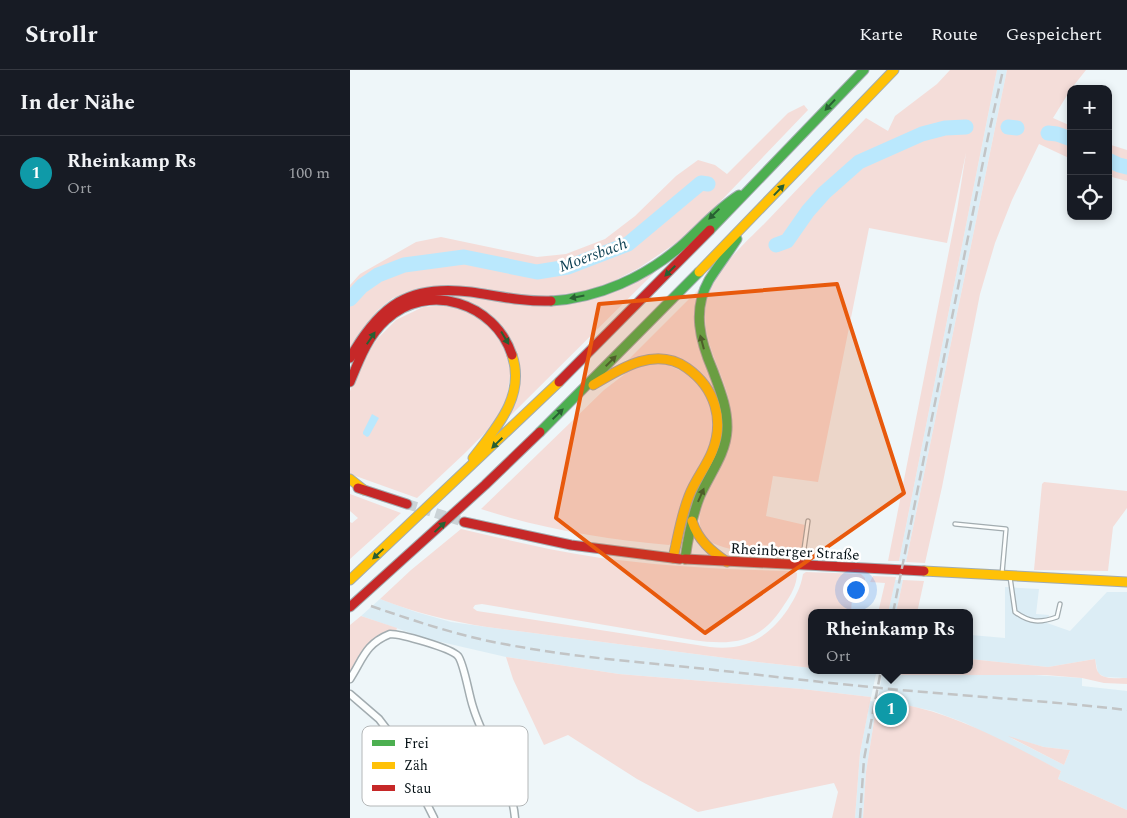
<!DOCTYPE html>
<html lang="de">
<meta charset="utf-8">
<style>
body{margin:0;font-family:Spectral,serif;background:#242831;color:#f1f3f6}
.controls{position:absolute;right:15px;top:15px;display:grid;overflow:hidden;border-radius:10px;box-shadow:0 2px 8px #0003}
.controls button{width:45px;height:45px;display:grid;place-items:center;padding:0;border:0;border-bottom:1px solid #363941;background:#171b24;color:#f1f3f6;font:25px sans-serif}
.you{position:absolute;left:505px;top:519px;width:18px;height:18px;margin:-12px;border:4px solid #fff;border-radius:50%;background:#1a73e8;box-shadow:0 0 0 8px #1a73e833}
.badge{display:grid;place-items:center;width:32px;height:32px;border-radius:50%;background:#abb1b4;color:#fff;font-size:16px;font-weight:700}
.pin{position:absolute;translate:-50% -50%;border:2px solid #fff;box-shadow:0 1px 5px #0006}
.popup{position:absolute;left:458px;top:539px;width:165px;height:65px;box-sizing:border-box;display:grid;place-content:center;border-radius:10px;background:#171b24;filter:drop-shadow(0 1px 4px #0005);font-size:16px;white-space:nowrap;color:#9ea1a6}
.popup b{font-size:19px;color:#f1f3f6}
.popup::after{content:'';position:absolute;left:50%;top:100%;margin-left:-10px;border:10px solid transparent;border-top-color:#171b24}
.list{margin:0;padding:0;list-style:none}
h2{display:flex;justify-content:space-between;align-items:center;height:65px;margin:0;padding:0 20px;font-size:21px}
h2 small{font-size:16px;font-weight:400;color:#9ea1a6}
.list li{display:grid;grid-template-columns:32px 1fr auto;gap:15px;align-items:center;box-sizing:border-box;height:75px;padding:0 20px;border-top:1px solid #363941}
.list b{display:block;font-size:19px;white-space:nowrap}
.list p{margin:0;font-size:16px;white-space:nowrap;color:#9ea1a6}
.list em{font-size:16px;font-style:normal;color:#9ea1a6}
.icon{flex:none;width:28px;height:28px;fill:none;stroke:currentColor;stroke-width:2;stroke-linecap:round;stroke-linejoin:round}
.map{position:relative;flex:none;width:777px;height:748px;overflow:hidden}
header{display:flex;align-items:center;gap:30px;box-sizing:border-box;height:70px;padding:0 25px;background:#171b24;border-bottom:1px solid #363941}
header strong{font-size:24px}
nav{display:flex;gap:28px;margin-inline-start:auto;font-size:18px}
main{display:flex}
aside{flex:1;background:#171b24}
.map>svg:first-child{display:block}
.built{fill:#dcedf5;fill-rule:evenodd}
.green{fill:#f4ddd9}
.water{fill:#bae8fd}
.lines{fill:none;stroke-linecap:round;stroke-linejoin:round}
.river{stroke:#bae8fd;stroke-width:15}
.primary-tunnel{stroke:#cbd3d7;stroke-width:10;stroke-dasharray:10 5;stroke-linecap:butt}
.lane-casing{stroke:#a2acb0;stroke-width:5.5}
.street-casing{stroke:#a2acb0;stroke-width:9}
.fast-casing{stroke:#a2acb0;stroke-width:11}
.slow-casing{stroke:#a2acb0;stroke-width:11}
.jam-casing{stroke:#a2acb0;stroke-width:11}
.lane{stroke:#fcfefe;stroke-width:3}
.street{stroke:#fcfefe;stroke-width:6}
.fast{stroke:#4caf50;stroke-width:9}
.slow{stroke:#ffc107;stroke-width:9}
.jam{stroke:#c62828;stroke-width:9}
.rail{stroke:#c2c4c5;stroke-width:2.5;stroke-dasharray:10 5;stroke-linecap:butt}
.oneway{fill:#285f32}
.marked{fill:#e8590c;fill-opacity:0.2;stroke:#e8590c;stroke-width:4;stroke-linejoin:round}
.labels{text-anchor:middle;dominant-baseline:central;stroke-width:5;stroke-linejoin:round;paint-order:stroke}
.street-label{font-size:15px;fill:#040f14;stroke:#fff}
.water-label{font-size:16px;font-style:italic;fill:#0f4255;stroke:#fff}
.key{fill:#fff;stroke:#b4b7b8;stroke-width:1}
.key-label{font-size:14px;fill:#040f14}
</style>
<header>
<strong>Strollr</strong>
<nav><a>Karte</a><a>Route</a><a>Gespeichert</a></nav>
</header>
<main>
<aside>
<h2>In der Nähe<small></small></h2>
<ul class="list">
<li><span class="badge" style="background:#0f9aa8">1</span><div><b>Rheinkamp Rs</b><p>Ort</p></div><em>100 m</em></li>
</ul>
</aside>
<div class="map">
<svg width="777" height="748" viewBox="0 0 777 748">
<rect width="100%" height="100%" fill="#eef6f9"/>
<path class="built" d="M647,0H657L556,492L549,491Z
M545,510H553L546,543H538Z
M655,517L689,519L686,544L699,545L697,553L720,561L757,522H777V608L755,607L751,605L748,603L745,589L698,597L620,589L621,565L655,568Z
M30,529L66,542L101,552L137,557L399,591L462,598V600H487L526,604L521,627L452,619L269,604L156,587L78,569L11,546Z
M526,600H533V604L555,605L668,604L732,608V616L777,621V740L708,709L711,701L615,653L583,641L528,629L532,604L526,603ZM661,668L694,677L720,680L714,695Z
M520,631L527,632L516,702L513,748H505L510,683Z"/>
<path class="green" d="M600,0H647L549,491H538L607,140L616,83L597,173L519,158L468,412L423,406L416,446L455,455L450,487C430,485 366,483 355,467C338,443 366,413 374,390C377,381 382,367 382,357C384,306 338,268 362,215C372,193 399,169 416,152C449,117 482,83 516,48L538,61L545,46L587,14Z
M657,0H736L721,19L703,48L721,56V89L689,74L662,130L645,173L630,224L592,417L575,493L556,492Z
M454,35L458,40L368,134L329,171L289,198L262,212L233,222L197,226H169L97,216L43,228L28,240L0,278V215L10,204L66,172L91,167L187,187L216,184L255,169L285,146L326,106L348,90L365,95L377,104L438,43Z
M758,74L777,80V111L758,106Z
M306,201L160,346L170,307L157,262L89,224L132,228L258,223Z
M353,215L347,241L369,325L343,297L278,290Z
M98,235L123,244L143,259L152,271L161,299L157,327L148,350L115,383L67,428L0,404V321L12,290L28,268L46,250L73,237Z
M304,293L316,294L338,304L353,319L362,336L364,362L322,473L319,475C255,469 192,459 131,439L254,320L280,300L293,295Z
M694,412L777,421V438L763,457L758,501L684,500L692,414Z
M0,424L51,443L0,489V452L2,453L8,448L0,441Z
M111,459C163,471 215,484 268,490C326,497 384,500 443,501L447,503C447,515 441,525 434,535C411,572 384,576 343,570L132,534L125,535L123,538L127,541L360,577C395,581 418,568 438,539C445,528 451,517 453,504L456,502L511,504L515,508V511H503L501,543H462V598L399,591L137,557C99,551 66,543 30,529L61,500Z
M523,506L546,507L538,543H528L535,513L520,512Z
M553,510L574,511L567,543H546Z
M11,546L47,558L45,564L24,573L0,609V555Z
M156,587L269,604L452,619L521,627L510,683L505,748H482L488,722L484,713L348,742L287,709L218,665L194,675L163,609Z
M620,589L698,597L745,589C746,593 746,599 748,602C752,610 769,608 777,608V614L754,613L732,608L696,605H555L532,604L533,600H620Z
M527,632L533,634L531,642L549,647L552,634C609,645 660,674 711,701L708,709L777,740V748H513L516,702Z
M658,666L694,677L720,680L714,695Z"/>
<path class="water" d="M22,344L29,348L19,366L17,367L13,364V362Z"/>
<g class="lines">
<path class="river" d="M658,57L667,58
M698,63L707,64L721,69
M758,90L769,95L777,97
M426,175L437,171L458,141L474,123L509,92L572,64L595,58L616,57
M0,229L12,216L28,205L54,195L114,187L187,202L218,197L278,174L351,113L358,114"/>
<path class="primary-tunnel" d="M57,434L114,452"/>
<g class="lane-casing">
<path id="lane" d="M605,454L656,459L652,504
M452,493L458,451
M660,507L665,542C680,553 690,553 707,547L710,534"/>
</g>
<g class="street-casing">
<path id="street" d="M0,609C13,589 15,574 40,564C51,564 101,578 108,586C114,593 119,626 123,637C134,674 162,710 165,748
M0,624L29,649L45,670L84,748"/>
</g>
<g class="fast-casing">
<path id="fast" d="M360,160L514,0
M201,231C249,228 295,207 331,176C350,159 367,139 389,125
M190,362L349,202
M335,489C338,468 342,446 350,426C359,405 376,384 377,360C378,339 370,320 363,301C350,271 342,240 359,210C368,196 378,183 387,169"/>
</g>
<g class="slow-casing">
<path id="slow" d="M349,202L544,0
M243,315C271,298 306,276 337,298C365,318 375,350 362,382C356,397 345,410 339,426C331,446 328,467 323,488
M123,388C146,358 176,326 162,285
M0,409L14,420
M342,451C348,470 361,481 377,492
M574,501L777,512
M0,510L209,312"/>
</g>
<g class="jam-casing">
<path id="jam" d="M0,288C30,235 59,214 121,222C148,226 174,232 201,231
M0,312C9,290 18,266 36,250C78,211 145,233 162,285
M209,312L360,160
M8,418L57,434
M114,452L221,475L330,489
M335,489L574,501
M0,537L135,415L190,362"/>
</g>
<use href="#lane" class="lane"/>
<use href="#street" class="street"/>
<use href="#fast" class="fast"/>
<use href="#slow" class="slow"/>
<use href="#jam" class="jam"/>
<path class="rail" d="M21,536C65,551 109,566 154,574C221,587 289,592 356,599C429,607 501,616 574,622C642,628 709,632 777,640
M543,543L638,67L653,0
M510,748L514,689L531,600"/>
</g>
<defs><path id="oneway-solid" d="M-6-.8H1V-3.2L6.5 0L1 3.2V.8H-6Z" transform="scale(1.25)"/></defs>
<g class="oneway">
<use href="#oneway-solid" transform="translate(480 35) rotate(133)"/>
<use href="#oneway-solid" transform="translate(429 120) rotate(-46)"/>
<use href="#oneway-solid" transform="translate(364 144) rotate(136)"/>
<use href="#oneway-solid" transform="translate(320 201) rotate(135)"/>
<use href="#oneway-solid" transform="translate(227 227) rotate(169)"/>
<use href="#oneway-solid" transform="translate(21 268) rotate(-56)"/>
<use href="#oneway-solid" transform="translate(155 268) rotate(59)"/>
<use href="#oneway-solid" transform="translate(352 272) rotate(-105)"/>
<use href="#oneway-solid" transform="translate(261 291) rotate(-45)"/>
<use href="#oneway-solid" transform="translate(208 344) rotate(-44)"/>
<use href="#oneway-solid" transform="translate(147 373) rotate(136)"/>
<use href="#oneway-solid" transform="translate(351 425) rotate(-66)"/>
<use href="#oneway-solid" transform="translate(90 457) rotate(-43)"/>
<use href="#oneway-solid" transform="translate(28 484) rotate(137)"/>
</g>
<path class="marked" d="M487,214L554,423L355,563L206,448L249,234Z"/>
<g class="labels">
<g class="street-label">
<text transform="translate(445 482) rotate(3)">Rheinberger Straße</text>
</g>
<g class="water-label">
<text transform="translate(243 185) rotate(-20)">Moersbach</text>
</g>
</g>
<rect x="12" y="656" width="166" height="80" rx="8" class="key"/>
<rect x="22" y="670" width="23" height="6" fill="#4caf50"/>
<rect x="22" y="692" width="23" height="7" fill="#ffc107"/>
<rect x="22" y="715" width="23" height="6" fill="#c62828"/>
<g class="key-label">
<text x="54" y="678">Frei</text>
<text x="54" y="700">Zäh</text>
<text x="54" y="723">Stau</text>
</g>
</svg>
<div class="controls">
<button>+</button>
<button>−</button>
<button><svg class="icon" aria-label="locate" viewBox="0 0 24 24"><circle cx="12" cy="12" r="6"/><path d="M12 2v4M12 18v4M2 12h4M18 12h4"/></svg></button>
</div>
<div class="you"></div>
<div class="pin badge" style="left:541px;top:639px;background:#0f9aa8">1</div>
<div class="popup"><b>Rheinkamp Rs</b>Ort</div>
</div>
</main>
